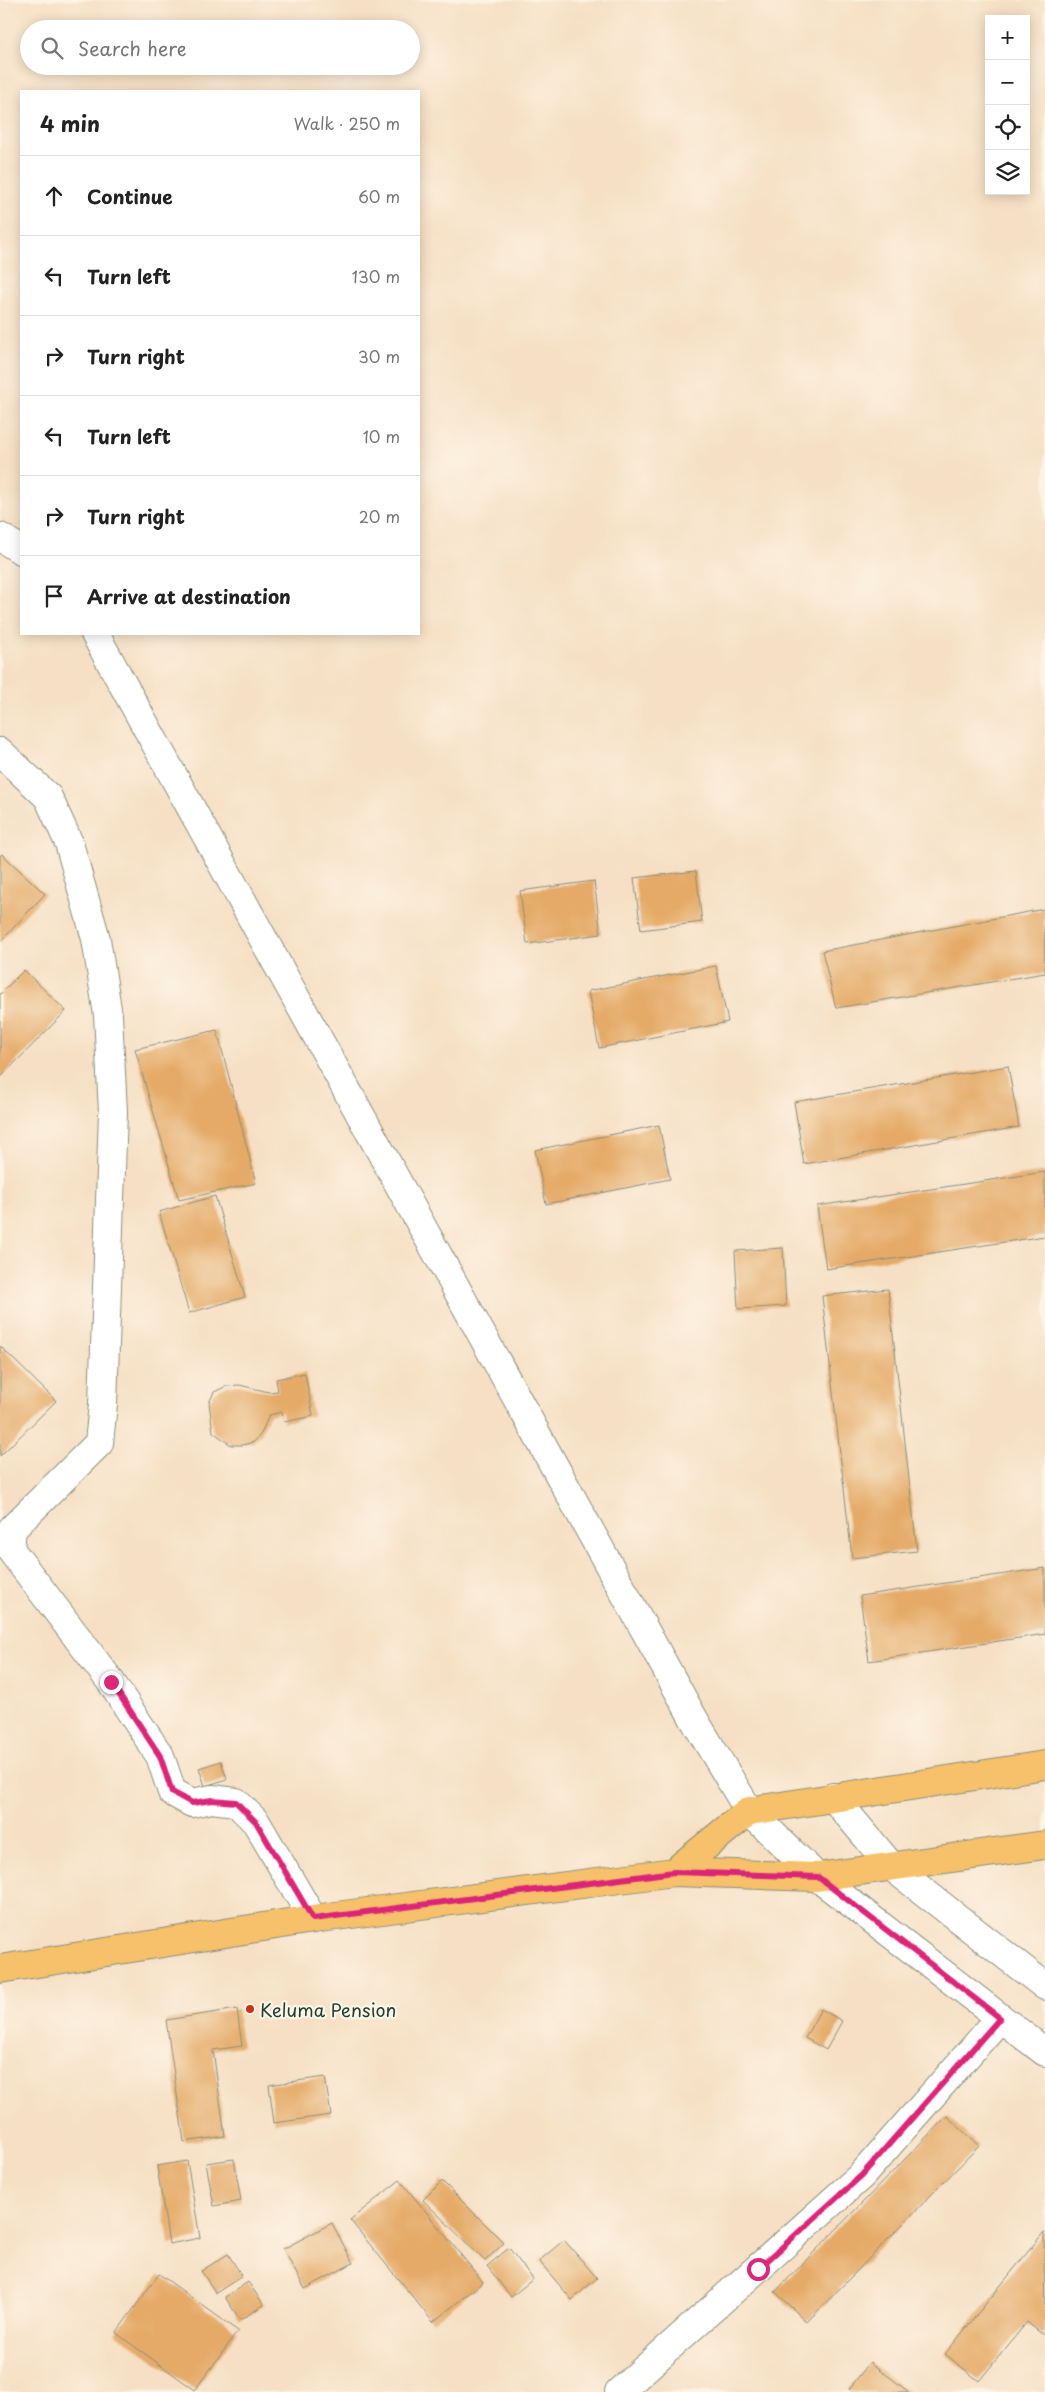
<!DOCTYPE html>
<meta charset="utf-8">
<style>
body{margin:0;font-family:"Playpen Sans",sans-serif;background:#f2f2f2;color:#222}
.controls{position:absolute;right:15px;top:15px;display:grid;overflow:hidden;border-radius:0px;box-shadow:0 2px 12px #0003}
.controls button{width:45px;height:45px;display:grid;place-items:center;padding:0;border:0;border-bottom:1px solid #e0e0e0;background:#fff;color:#222;font:25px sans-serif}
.stop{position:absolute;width:15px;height:15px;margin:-11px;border:4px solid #db2777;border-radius:50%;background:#fff}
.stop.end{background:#db2777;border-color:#fff;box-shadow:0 1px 5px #0008}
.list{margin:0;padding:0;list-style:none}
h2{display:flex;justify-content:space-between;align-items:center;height:65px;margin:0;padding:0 20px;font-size:21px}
h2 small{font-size:16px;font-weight:400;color:#767676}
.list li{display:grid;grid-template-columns:32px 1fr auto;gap:15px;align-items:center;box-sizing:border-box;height:80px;padding:0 20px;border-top:1px solid #e0e0e0}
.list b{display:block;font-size:19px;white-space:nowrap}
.list em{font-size:16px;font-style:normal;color:#767676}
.icon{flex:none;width:28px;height:28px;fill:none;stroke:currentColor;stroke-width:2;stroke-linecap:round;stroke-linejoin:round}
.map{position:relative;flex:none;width:1045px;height:2392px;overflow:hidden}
.search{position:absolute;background:#fff;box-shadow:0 2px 12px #0003;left:20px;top:20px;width:400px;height:55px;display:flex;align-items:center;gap:12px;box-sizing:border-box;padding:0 18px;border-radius:28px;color:#767676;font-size:19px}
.panel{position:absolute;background:#fff;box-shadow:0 2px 12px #0003;left:20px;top:90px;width:400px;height:545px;border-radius:0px}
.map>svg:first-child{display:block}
.building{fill:#e5aa68}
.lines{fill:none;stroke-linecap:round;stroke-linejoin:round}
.minor-casing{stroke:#8a8e7c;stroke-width:30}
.major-casing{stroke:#8a8e7c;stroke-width:30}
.minor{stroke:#fff;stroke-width:28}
.major{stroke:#f6c16b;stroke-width:28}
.route{stroke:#db2777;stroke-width:6}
.poi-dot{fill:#c8321e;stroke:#fcf5e5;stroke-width:2}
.labels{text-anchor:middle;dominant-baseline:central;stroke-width:4.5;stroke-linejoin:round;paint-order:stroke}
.poi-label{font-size:18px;fill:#1f3d34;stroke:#fcf5e5;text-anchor:start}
</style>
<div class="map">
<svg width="1045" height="2392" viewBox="0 0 1045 2392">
<rect width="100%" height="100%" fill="#fcf5e5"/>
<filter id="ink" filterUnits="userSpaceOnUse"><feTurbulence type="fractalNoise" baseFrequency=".02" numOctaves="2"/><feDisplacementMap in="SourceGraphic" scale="10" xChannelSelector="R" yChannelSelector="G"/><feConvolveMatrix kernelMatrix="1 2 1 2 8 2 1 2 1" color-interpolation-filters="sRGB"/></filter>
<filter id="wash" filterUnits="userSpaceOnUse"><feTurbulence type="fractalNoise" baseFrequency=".0096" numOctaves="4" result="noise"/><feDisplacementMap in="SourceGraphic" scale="20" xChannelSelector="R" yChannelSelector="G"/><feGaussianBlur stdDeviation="1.12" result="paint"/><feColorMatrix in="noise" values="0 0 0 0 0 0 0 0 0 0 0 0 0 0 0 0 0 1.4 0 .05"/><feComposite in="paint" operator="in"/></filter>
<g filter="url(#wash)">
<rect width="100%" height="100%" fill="#f6dfc4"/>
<g id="blocks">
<path class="building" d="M2,854L45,894L0,942V856Z
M696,871L702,922L641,930L634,878Z
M594,881L601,934L527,944L520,891Z
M1044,909L1045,973L836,1008L822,951Z
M716,966L728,1022L599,1048L588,991Z
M24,970L66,1011L0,1078V994Z
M217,1030L256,1183L179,1200L135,1049Z
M1008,1066L1019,1127L804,1164L794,1102Z
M659,1125L670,1179L546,1204L535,1150Z
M1045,1172V1236L826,1269L817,1206Z
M215,1196L245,1297L189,1313L159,1212Z
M783,1248L786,1306L738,1309L735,1251Z
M888,1289L917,1551L852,1558L822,1296Z
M0,1346L56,1401L0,1456Z
M305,1373L313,1416L284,1422L282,1412L269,1415L261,1434L254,1442L242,1445H231L213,1432L209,1403L214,1392L227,1386L239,1385L269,1392L278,1391L276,1379Z
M1045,1568V1634L869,1661L860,1596Z
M221,1761L227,1779L205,1786L199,1768Z
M237,2009L242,2046L213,2050L225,2136L184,2142L166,2020Z
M821,2009L842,2021L826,2050L805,2038Z
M325,2077L331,2115L274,2123L269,2085Z
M947,2116L979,2146L807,2322L775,2292Z
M234,2159L241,2201L214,2206L206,2163Z
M187,2161L200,2238L169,2244L157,2166Z
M400,2180L483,2282L433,2322L350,2220Z
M442,2181L504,2243L485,2261L423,2200Z
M332,2223L353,2263L305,2289L283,2249Z
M1044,2232L1045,2332L1043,2335L1027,2322L979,2381L945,2354Z
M564,2240L597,2278L572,2300L539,2261Z
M509,2248L533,2279L511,2297L487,2266Z
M228,2254L242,2276L216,2293L201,2271Z
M159,2274L238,2331L195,2390L116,2333Z
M248,2282L264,2305L240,2320L225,2297Z
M870,2362L909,2392H853L849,2389Z"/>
</g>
</g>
<g filter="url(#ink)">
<use href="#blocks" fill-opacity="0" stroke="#8a8e7c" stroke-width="1"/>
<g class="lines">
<g class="minor-casing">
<path id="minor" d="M0,537L21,550
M95,634L695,1721L749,1811L817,1877L1045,2052
M0,752L48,797L69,843L96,939L108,1015L113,1112L103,1404L99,1443L12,1529L10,1549L111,1682L160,1756L172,1792L192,1803L212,1799L236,1802L256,1822L313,1919
M833,1797L892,1867L1045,1986
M619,2392L862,2175L1000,2018"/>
</g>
<g class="major-casing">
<path id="major" d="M674,1872L749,1811L1045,1765
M0,1969L313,1919L674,1872L817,1877L1045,1845"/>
</g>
<use href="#minor" class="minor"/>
<use href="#major" class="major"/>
</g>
</g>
<g class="lines" filter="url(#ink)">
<path class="route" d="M111,1682L160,1756L172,1792L192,1803L212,1800L236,1802L256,1822L313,1919L674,1872L818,1877L1000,2018L862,2175L758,2269"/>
</g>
<circle class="poi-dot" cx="250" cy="2009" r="5"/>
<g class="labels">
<g class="poi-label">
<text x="260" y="2009">Keluma Pension</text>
</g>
</g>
</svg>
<div class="controls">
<button>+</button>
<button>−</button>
<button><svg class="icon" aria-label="locate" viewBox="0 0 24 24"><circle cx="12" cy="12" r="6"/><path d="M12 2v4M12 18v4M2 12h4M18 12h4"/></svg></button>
<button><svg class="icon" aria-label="layers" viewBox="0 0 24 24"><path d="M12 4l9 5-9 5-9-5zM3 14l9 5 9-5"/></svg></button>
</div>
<div class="stop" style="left:758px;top:2269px"></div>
<div class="stop end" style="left:111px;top:1682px"></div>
<div class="search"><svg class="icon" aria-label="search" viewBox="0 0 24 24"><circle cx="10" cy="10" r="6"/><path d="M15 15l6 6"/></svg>Search here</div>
<section class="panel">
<h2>4 min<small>Walk · 250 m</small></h2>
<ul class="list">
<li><svg class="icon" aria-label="ahead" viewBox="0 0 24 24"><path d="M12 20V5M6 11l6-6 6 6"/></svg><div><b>Continue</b></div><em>60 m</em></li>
<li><svg class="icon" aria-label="left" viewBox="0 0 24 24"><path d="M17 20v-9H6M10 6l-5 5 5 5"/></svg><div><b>Turn left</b></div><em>130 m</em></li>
<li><svg class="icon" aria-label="right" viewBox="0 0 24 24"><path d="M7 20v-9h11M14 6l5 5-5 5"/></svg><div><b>Turn right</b></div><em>30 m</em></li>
<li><svg class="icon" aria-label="left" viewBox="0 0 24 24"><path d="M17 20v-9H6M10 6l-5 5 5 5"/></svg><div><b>Turn left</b></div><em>10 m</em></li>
<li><svg class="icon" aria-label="right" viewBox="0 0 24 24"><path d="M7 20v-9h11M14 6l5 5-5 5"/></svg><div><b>Turn right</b></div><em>20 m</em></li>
<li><svg class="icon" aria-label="arrive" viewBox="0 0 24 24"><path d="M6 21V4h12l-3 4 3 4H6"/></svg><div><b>Arrive at destination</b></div></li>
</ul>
</section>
</div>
